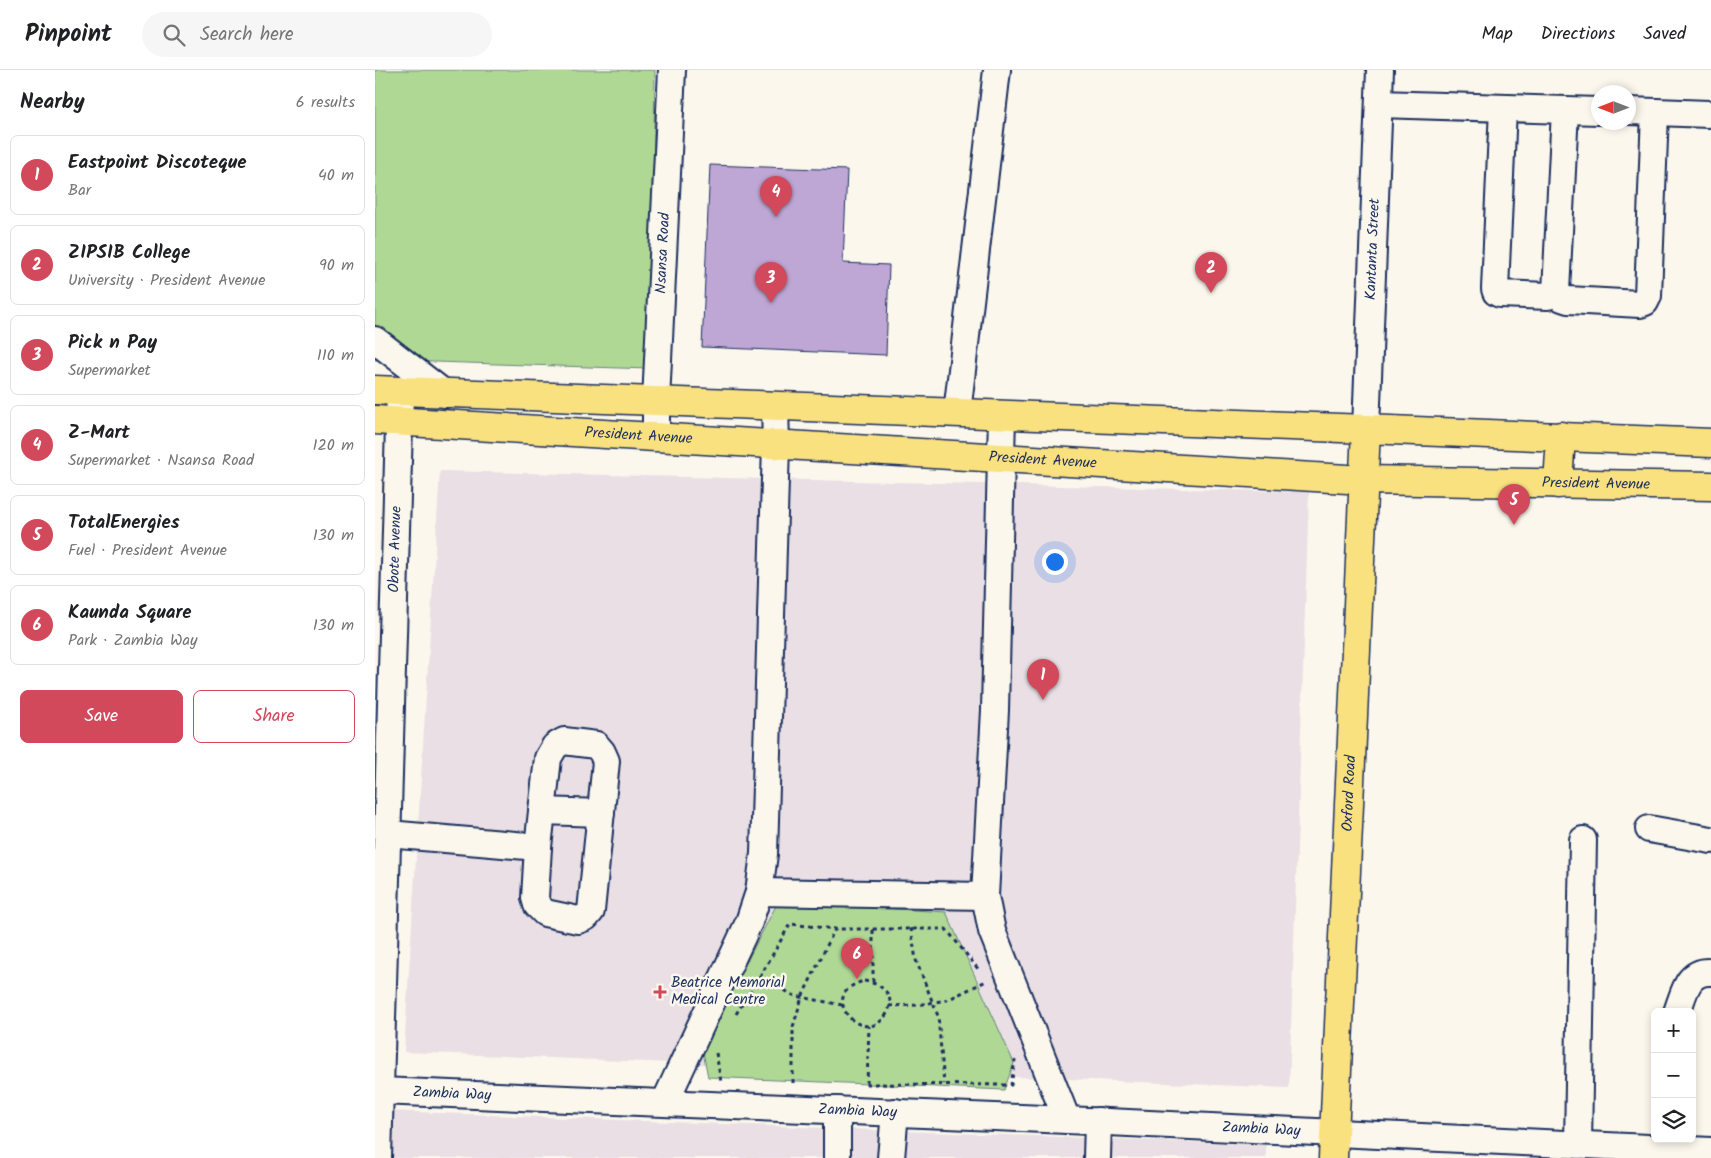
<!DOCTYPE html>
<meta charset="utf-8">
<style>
body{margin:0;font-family:Kalam,sans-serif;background:#f6f6f6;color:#202124}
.controls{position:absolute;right:15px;bottom:15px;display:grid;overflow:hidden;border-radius:8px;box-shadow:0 2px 8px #0003}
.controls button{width:45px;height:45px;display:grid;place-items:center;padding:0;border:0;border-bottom:1px solid #e0e0e0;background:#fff;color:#202124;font:25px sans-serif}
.compass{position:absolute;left:1216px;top:15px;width:45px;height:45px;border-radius:50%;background:#fff;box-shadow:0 2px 8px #0003;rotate:270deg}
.you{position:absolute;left:679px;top:491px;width:18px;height:18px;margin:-12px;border:4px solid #fff;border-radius:50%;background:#1a73e8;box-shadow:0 0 0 8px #1a73e833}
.badge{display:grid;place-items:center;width:32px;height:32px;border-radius:50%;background:#d1495b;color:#fff;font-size:16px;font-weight:700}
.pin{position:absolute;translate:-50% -41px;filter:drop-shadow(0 1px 2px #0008)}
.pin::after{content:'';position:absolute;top:26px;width:18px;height:15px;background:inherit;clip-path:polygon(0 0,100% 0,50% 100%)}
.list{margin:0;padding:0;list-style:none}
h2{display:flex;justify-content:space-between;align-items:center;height:65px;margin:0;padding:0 20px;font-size:21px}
h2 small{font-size:16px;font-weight:400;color:#757577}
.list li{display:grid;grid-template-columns:32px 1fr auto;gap:15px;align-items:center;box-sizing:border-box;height:80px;margin:0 10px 10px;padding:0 10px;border:1px solid #e0e0e0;border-radius:8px}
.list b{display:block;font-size:19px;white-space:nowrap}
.list p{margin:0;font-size:16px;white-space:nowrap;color:#757577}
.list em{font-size:16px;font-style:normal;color:#757577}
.actions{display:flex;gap:10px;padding:15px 20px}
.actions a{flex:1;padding:11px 0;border:1px solid #d1495b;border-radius:8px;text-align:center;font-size:18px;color:#d1495b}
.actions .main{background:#d1495b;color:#fff}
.icon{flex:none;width:28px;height:28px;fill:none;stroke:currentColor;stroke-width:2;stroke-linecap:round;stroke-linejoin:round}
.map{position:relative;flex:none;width:1336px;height:1088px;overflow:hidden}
header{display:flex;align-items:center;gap:30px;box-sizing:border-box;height:70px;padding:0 25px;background:#fff;border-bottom:1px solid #e0e0e0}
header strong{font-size:24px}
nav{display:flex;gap:28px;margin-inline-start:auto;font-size:18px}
.search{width:350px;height:45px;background:#f6f6f6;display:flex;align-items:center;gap:12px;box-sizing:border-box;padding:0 18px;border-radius:28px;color:#757577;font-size:19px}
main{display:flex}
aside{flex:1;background:#fff}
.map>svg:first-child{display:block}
.built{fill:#e9dfe5}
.green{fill:#b0d895;stroke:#66847a}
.building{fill:#bfa7d5;stroke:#1b2f5e}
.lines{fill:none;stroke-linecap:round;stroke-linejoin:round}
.minor-casing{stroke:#1b2f5e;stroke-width:30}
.major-casing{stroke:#1b2f5e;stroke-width:31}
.highway-casing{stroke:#1b2f5e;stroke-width:31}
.path{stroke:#1b2f5e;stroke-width:3;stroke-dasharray:4 4;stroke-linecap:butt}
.minor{stroke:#fbf7ec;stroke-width:26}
.major{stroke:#fae180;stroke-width:28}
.highway{stroke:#fae180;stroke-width:28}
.poi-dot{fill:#d1495b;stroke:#fbf7ec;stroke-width:2}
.labels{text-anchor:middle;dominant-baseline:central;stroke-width:5;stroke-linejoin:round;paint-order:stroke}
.street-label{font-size:15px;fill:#1b2f5e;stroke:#fbf7ec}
.poi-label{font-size:15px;fill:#1b2f5e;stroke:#fbf7ec;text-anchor:start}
</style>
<header>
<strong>Pinpoint</strong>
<div class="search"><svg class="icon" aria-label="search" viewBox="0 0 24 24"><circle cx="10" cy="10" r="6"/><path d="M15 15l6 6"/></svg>Search here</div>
<nav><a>Map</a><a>Directions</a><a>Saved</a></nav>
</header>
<main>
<aside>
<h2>Nearby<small>6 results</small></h2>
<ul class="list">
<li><span class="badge">1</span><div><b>Eastpoint Discoteque</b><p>Bar</p></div><em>40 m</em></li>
<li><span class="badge">2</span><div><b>ZIPSIB College</b><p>University · President Avenue</p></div><em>90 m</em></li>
<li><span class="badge">3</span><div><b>Pick n Pay</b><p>Supermarket</p></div><em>110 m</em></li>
<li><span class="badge">4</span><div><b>Z-Mart</b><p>Supermarket · Nsansa Road</p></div><em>120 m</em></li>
<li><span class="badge">5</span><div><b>TotalEnergies</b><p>Fuel · President Avenue</p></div><em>130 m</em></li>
<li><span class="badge">6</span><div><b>Kaunda Square</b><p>Park · Zambia Way</p></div><em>130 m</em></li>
</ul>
<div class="actions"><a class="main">Save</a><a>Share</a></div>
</aside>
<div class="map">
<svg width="1336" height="1088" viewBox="0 0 1336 1088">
<rect width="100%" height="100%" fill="#fbf7ec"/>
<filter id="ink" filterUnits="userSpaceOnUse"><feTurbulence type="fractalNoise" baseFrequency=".02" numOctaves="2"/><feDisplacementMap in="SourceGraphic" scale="10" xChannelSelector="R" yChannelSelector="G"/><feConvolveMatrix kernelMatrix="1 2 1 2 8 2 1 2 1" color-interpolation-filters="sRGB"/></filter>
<g filter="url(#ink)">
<path class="built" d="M65,401L934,422L914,1018L29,982Z
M13,1041L891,1075V1088H12Z"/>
<path class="green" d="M0,0H280L275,299L0,290Z
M403,832L571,842L639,993L629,1020L333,1007L327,977Z"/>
<path class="building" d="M335,95L472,100L468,193L514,195L511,285L327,277Z"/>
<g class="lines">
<g class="minor-casing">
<g id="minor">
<path d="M1004,34L1224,41"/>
<path d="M1128,38L1120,219L1121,222L1125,224L1173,226L1177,225L1181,222L1187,228L1193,230L1265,234L1270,232L1273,226L1280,42"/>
<path d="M1254,41L1334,44"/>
<path d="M1181,222L1190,40"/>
<path d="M0,270L70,324"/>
<path d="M582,343L622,0"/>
<path d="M627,345L620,640L610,826L617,861L692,1050"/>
<path id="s1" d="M991,359L1005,0"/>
<path id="s2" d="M281,367V331L297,0"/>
<path d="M189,671L221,675L227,682L231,691L216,841L211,847L203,850L170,843L162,835L160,828L163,777L173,688L180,676Z"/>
<path d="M167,741L226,743"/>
<path d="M1274,759L1336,770"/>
<path d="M13,764L163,777"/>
<path d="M384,822L610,826"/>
<path d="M1302,942C1309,924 1312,900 1336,902"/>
<path id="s3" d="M5,1021L692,1050L1336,1081"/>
<path d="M290,1032L374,852L384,822L389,784L401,375L400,336"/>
<path d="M462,1040V1088"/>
<path d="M1203,1075L1208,770"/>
<path id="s4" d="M3,1088L25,321"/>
<path d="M516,1088L520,1042"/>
<path d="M722,1088L723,1051"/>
</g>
</g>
<g class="major-casing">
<g id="major">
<path d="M0,320L991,359"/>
<path id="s5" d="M0,350L989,410"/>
</g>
</g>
<g class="highway-casing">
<g id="highway">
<path id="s6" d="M989,410L1336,416"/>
<path d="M1183,414L1186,366"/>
<path id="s7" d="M958,1088L991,359L1336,373"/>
</g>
</g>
<path class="path" d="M536,858L541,890L563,946L569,1014
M385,907L415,854L460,859H571L604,900
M489,911C506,913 523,926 511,945C489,979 439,924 489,911Z
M498,912V859
M514,936L542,935L572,930L611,911
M361,944L385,907L420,926L467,935
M341,983L346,1012
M418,1013V957L427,927L460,859
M491,1014L636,1015L640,990
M492,1014L494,956"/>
<use href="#minor" class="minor"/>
<use href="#major" class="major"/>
<use href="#highway" class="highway"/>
</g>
</g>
<path class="poi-dot" d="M282.5 914.5h5v5h5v5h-5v5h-5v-5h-5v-5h5z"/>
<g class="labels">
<g class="street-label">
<text stroke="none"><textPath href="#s1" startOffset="180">Kantanta Street</textPath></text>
<text stroke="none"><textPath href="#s2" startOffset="184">Nsansa Road</textPath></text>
<text stroke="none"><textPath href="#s5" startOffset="264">President Avenue</textPath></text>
<text stroke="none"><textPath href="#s5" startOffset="669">President Avenue</textPath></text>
<text stroke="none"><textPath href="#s6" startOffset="232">President Avenue</textPath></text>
<text stroke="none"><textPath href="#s4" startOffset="609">Obote Avenue</textPath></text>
<text stroke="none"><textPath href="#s7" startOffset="365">Oxford Road</textPath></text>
<text stroke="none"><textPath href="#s3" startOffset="72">Zambia Way</textPath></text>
<text stroke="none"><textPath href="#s3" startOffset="478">Zambia Way</textPath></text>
<text stroke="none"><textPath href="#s3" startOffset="882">Zambia Way</textPath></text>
</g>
<g class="poi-label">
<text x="296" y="913">Beatrice Memorial<tspan x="296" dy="17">Medical Centre</tspan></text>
</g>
</g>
</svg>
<div class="controls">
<button>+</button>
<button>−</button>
<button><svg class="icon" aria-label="layers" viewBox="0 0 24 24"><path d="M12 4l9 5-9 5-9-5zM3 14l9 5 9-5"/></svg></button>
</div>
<svg class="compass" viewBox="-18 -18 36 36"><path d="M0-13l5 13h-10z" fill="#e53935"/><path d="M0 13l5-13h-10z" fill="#757577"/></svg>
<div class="you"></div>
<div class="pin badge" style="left:668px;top:630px">1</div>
<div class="pin badge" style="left:836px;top:223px">2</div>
<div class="pin badge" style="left:396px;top:233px">3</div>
<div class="pin badge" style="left:401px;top:147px">4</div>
<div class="pin badge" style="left:1139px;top:455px">5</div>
<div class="pin badge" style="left:482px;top:909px">6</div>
</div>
</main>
